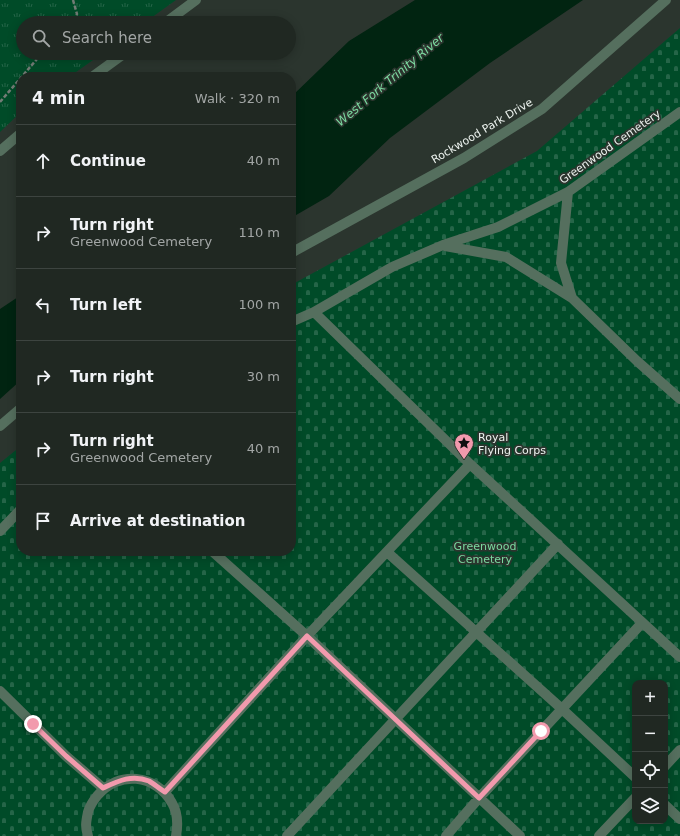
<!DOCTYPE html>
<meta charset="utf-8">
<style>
body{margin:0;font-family:"DejaVu Sans",sans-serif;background:#2d342f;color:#f1f3f6}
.controls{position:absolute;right:12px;bottom:12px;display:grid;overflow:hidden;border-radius:8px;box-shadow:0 2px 10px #0003}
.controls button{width:36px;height:36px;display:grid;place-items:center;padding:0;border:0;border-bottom:1px solid #3d4440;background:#202822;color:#f1f3f6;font:20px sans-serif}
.stop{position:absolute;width:12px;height:12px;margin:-9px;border:3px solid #f29aad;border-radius:50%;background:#fff}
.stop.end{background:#f29aad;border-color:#fff;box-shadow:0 1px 4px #0008}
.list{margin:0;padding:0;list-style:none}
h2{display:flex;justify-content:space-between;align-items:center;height:52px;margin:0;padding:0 16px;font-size:17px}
h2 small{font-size:13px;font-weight:400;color:#a2a6a5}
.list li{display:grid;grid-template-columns:26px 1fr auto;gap:12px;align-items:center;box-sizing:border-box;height:72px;padding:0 16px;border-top:1px solid #3d4440}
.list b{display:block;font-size:15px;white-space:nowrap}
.list p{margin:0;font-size:13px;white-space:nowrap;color:#a2a6a5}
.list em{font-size:13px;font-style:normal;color:#a2a6a5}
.icon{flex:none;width:22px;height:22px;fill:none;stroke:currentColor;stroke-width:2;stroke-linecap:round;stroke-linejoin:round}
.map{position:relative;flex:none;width:680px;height:836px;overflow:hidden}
.search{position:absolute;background:#202822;box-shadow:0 2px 10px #0003;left:16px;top:16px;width:280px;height:44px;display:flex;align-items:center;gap:10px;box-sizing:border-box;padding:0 14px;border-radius:22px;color:#a2a6a5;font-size:15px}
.panel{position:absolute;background:#202822;box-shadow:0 2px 10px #0003;left:16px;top:72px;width:280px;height:484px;border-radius:16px}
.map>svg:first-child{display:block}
.grass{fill:url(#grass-tufts)}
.cemetery{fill:url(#cemetery-stones);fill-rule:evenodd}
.water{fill:#012411}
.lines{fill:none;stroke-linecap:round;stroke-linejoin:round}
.path{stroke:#737c76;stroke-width:2.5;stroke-dasharray:4 2;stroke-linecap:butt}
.minor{stroke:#556f5e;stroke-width:10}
.route{stroke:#f29aad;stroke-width:5}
.labels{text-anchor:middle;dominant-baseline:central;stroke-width:3.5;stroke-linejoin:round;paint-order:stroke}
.street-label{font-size:11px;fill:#ecf2ee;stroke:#2b352e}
.poi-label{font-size:11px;fill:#ecf2ee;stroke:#2b352e;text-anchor:start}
.park-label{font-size:11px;fill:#7bd89f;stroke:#2b352e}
.water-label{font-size:12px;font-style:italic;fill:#7cd9a0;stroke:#2b352e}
</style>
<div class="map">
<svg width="680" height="836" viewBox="0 0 680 836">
<defs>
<pattern id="grass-tufts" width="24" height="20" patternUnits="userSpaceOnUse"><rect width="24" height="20" fill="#004b28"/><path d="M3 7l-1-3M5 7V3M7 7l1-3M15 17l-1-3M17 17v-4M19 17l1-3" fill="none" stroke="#256548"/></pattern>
<pattern id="cemetery-stones" width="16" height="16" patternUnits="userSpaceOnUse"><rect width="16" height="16" fill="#004b28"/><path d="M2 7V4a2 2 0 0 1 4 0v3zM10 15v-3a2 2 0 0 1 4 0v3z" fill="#256548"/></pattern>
</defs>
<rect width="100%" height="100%" fill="#2b352e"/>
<path class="grass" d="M0,0H176L144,23H23V53H103L69,77H21V112L0,132Z"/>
<path class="cemetery" d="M680,28V836H0V463L21,446V551H291V285L537,151ZM635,683H665V821H635Z"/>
<path class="water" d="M415,0H583L490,63L390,138L329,196L291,218V97L349,41Z
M21,295V380L0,399V309Z"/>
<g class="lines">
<path class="path" d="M73,0L77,14L74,23
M0,102L37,59L45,53"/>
<path class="minor" d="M165,23L196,0
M92,77L125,53
M0,151L21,133
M445,246L506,257L572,298L561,263L568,192
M291,253L464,158L542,109L666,0
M572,298L637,361L680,399
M314,312L470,464L680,657
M291,322L314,312L392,267L443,245L498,227L568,192L680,112
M0,426L21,408
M0,531L21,509
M212,551L307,636L520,836
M387,552L562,709L635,777
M0,691L66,756L103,788
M665,766L680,750
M165,792L307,636L470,464
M665,805L680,819
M88,836C85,826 86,822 88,812C90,805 93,801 97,796C118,770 156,774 172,803C178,813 178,825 176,836
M287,836L558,544
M446,836L479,798L642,623
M599,836L635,798"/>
</g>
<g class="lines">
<path class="route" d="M33,724L66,756L103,788C118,781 132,774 149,781C154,784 160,789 165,792L307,636L479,798L541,731"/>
</g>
<defs>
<g id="sight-pin" transform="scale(1)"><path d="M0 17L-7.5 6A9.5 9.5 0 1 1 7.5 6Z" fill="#f29aad" stroke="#2b352e"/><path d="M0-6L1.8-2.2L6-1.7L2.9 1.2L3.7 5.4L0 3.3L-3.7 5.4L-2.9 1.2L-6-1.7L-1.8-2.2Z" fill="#111"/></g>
</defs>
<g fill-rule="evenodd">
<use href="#sight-pin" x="464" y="443"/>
</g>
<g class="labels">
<g class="street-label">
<text transform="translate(482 131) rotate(-31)">Rockwood Park Drive</text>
<text transform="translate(610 147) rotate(-35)">Greenwood Cemetery</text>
</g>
<g class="poi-label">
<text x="478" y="437">Royal<tspan x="478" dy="13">Flying Corps</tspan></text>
</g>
<g class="park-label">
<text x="485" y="546">Greenwood<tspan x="485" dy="13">Cemetery</tspan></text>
</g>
<g class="water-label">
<text transform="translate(390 80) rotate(-40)">West Fork Trinity River</text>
</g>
</g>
</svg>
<div class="controls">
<button>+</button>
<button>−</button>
<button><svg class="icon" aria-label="locate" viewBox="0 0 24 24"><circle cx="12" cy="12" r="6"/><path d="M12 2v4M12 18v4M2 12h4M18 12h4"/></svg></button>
<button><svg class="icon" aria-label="layers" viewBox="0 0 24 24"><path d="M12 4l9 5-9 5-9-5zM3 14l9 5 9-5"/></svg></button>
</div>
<div class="stop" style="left:541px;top:731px"></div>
<div class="stop end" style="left:33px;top:724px"></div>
<div class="search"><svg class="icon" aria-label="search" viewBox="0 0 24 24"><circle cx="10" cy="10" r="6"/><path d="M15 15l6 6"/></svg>Search here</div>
<section class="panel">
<h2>4 min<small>Walk · 320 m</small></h2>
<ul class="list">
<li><svg class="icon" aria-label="ahead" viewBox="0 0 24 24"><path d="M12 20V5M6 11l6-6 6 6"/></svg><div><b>Continue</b></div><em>40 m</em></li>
<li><svg class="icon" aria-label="right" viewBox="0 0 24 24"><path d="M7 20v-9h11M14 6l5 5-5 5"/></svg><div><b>Turn right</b><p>Greenwood Cemetery</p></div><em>110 m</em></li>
<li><svg class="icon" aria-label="left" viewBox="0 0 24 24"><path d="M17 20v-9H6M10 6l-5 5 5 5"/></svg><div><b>Turn left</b></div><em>100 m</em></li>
<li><svg class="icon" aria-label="right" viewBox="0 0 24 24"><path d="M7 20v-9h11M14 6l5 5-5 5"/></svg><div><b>Turn right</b></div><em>30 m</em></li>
<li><svg class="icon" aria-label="right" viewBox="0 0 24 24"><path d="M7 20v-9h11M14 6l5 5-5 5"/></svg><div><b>Turn right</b><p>Greenwood Cemetery</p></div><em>40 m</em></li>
<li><svg class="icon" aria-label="arrive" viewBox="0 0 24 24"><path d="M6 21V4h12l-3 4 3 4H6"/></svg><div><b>Arrive at destination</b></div></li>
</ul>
</section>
</div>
